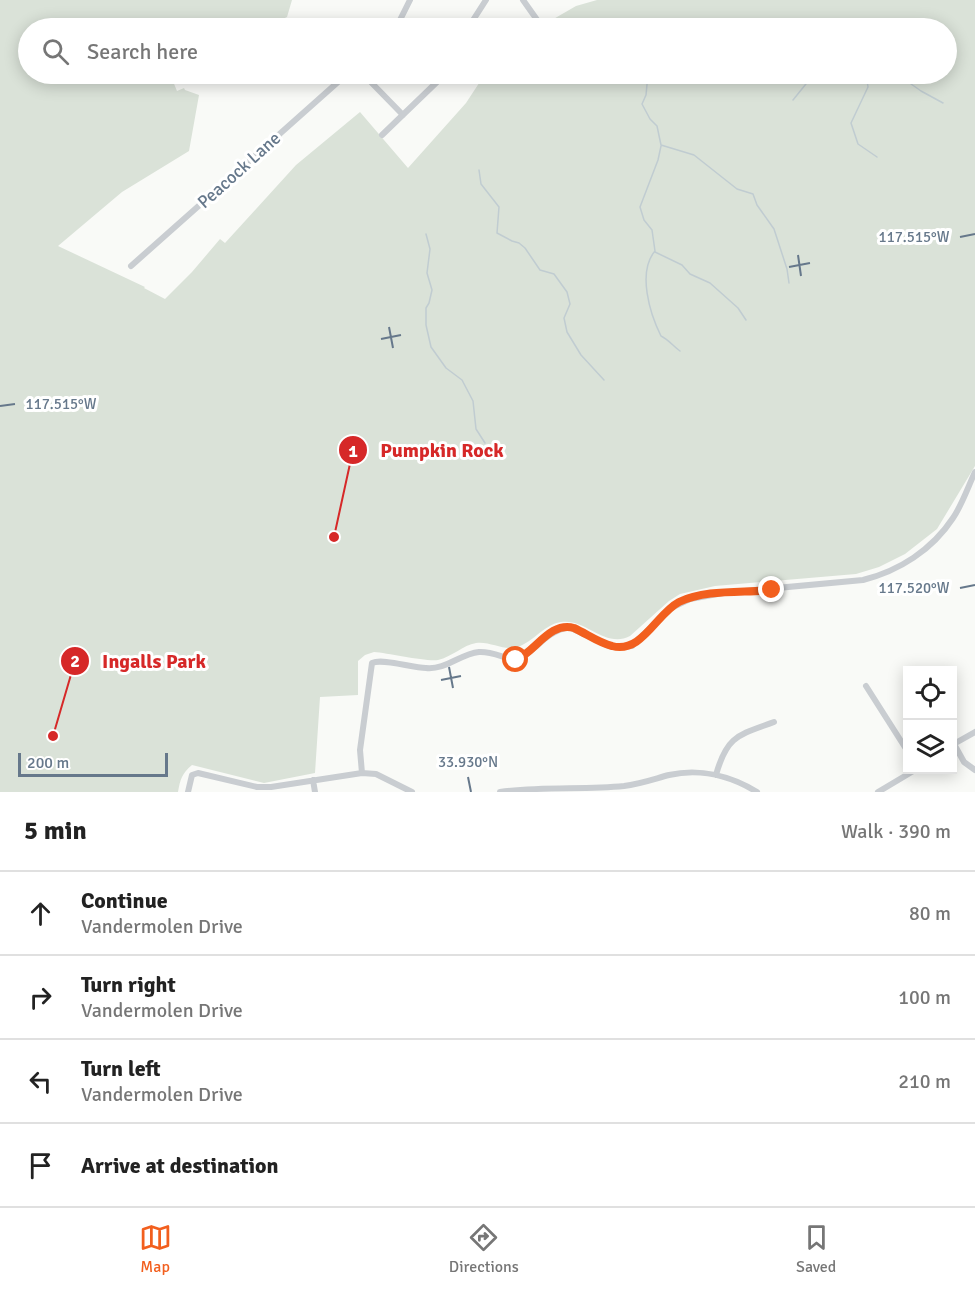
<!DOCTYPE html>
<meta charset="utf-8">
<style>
body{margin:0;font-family:Signika,sans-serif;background:#f2f2f2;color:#222}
.controls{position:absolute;right:18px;bottom:18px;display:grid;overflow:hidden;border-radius:0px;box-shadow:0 3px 15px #0003}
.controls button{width:54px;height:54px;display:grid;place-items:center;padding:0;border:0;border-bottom:2px solid #e0e0e0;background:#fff;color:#222;font:30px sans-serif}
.scale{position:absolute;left:18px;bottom:15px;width:150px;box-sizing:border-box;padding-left:6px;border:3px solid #66788b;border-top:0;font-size:16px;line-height:21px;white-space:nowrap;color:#66788b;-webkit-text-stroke:4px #fff;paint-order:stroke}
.stop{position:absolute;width:18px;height:18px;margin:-14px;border:4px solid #f25f1e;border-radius:50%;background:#fff}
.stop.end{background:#f25f1e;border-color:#fff;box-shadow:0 2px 6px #0008}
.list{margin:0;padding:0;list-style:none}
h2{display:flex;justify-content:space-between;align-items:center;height:78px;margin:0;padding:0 24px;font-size:26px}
h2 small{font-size:20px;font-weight:400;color:#767676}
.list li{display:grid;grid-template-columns:39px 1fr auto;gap:18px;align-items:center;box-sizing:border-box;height:84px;padding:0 24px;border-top:2px solid #e0e0e0}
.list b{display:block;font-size:22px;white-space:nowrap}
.list p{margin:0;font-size:20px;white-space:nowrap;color:#767676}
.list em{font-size:20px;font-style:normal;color:#767676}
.icon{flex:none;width:33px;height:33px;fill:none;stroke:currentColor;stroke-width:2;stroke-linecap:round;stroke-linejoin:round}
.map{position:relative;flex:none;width:975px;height:792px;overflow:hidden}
.search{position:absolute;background:#fff;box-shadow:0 3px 15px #0003;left:18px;right:18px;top:18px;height:66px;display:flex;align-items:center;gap:15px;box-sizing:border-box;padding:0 21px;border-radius:33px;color:#767676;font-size:22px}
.sheet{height:414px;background:#fff}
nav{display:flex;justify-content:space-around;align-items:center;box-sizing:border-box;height:84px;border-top:2px solid #e0e0e0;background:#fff;font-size:16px;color:#767676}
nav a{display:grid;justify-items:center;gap:3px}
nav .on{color:#f25f1e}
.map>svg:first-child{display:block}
.green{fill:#dae2d8}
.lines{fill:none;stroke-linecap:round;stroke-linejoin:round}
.stream{stroke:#c0ccd1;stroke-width:1.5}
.street{stroke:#c9cdd1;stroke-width:6}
.route{stroke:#f25f1e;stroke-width:8}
.ticks{fill:none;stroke:#66788b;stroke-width:2}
.labels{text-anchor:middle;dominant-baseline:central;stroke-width:6;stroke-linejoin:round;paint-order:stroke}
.street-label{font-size:18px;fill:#66788b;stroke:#fff}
.ticks-label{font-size:15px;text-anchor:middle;fill:#66788b;stroke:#fff;stroke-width:6;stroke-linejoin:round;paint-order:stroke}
.leader{fill:none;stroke:#d62828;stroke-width:2}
.callout-dot{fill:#d62828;stroke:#fff;stroke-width:2}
.mark-label{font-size:18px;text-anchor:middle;font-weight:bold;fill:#fff}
.callout-label{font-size:20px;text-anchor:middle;font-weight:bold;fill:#d62828;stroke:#fff;stroke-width:6;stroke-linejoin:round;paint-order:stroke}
</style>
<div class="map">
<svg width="975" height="792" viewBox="0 0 975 792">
<rect width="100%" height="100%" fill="#f9faf7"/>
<path class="green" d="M0,0H292L287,17L264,28H28V74H170L177,91L184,88L185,90L199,95L189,151L122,192L58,246L145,287L144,288L165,299L192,272L220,239L225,243L296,165L360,112L408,168L466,103L485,74H946V28H538L576,6L597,0H975V466L937,529L905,554L879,567L856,574L715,586L680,594L669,601L630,636C605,649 586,618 561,622C542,625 532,645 513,648C501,649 488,641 476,643C463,645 452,657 438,660C427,662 388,653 374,652L365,655L358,661V695L320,697L315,773L264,783L192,765C182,773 180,780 178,792H0Z"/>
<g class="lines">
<path class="stream" d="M831,28L832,27
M648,74L646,95L642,104L650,119L657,126L661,145L694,155L737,189L753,194L757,205L774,229L787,269L789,283
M866,74L868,87L851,123L858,144L877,157
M897,74L921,91L943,103
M793,100L814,74
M661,146L658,160L640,207L644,220L652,230L655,251C637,272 650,314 661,336C669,340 673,346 680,351
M479,170L481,184L499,207L497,233L512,241L519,243L525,248L540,270L554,274L567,292L570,304L564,318L567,332L581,355L604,380
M426,234L430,249L427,273L432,290L429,303L426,308V325L431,347L446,368L462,380L473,401L476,429L485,443
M655,252L682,265L690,274L710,283L738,308L746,320"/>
<path class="street" d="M523,0L540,24
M274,28C292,20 304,21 322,28
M396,28L410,0
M468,28L486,0
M363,74L403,115
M382,135L439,80L444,74
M131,266L347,74
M866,686L908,752
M954,744L964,762L975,770
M952,745L975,732
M362,773L360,750L372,663C383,658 412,668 426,668C446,670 460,654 479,652C491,651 504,658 516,660C538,651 542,633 569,627L609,646L617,647L632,646L671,608L690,599L723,593L863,580C899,571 932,550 953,518C962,505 968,487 975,472
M716,775C727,735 739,735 774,722
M313,780L315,792
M188,792L192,775L198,773L257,787H271L362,773L376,774L412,792
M500,792C541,786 583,790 624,786C640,784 654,779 669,775C700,768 731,776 757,792
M878,792L915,770"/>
</g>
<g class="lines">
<path class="route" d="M516,660C535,652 550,621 574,628C587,634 599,643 612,646C642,654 656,614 679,602C706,589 743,593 772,590"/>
</g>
<path class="ticks" d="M960,237L975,234M798,255L801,276M789,267L810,263M389,327L393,348M381,339L401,335M0,406L15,404M960,588L975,585M449,667L453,688M441,680L461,676M468,777L471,792"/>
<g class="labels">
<g class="street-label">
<text transform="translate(239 170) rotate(-42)">Peacock Lane</text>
</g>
</g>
<g class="ticks-label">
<text x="914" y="242">117.515°W</text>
<text x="61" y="409">117.515°W</text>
<text x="914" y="593">117.520°W</text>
<text x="468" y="767">33.930°N</text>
</g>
<path class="leader" d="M334 537L353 450M53 736L75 661"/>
<g class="callout-dot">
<circle cx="334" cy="537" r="6"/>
<circle cx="53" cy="736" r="6"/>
<circle cx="353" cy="450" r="15"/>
<circle cx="75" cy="661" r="15"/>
</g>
<g class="mark-label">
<text x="353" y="457">1</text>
<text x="75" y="667">2</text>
</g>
<g class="callout-label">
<text x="442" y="457">Pumpkin Rock</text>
<text x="154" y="668">Ingalls Park</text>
</g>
</svg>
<div class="controls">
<button><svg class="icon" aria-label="locate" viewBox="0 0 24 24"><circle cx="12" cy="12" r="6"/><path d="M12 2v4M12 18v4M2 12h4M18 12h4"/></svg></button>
<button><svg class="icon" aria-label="layers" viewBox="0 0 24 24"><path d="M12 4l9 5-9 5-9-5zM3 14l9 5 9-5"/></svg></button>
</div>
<div class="scale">200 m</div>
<div class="stop" style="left:516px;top:660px"></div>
<div class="stop end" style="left:772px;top:590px"></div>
<div class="search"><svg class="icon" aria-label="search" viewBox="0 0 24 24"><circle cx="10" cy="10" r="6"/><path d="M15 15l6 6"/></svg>Search here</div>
</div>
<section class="sheet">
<h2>5 min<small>Walk · 390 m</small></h2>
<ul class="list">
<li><svg class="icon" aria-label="ahead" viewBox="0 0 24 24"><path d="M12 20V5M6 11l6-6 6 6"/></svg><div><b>Continue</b><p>Vandermolen Drive</p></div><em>80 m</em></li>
<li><svg class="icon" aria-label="right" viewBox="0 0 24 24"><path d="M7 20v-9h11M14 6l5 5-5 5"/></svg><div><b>Turn right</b><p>Vandermolen Drive</p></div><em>100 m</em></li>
<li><svg class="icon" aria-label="left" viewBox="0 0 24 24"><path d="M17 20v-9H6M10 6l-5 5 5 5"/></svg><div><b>Turn left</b><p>Vandermolen Drive</p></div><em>210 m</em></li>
<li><svg class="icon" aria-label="arrive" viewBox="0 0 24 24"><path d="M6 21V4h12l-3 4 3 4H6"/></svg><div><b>Arrive at destination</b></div></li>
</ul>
</section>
<nav>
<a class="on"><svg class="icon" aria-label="map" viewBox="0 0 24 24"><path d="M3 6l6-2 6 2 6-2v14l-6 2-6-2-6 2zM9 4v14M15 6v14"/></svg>Map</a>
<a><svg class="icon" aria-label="directions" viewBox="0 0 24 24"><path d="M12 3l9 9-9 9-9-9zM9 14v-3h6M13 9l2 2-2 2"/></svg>Directions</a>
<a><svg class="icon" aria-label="saved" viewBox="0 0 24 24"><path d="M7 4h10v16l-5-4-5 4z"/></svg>Saved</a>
</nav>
